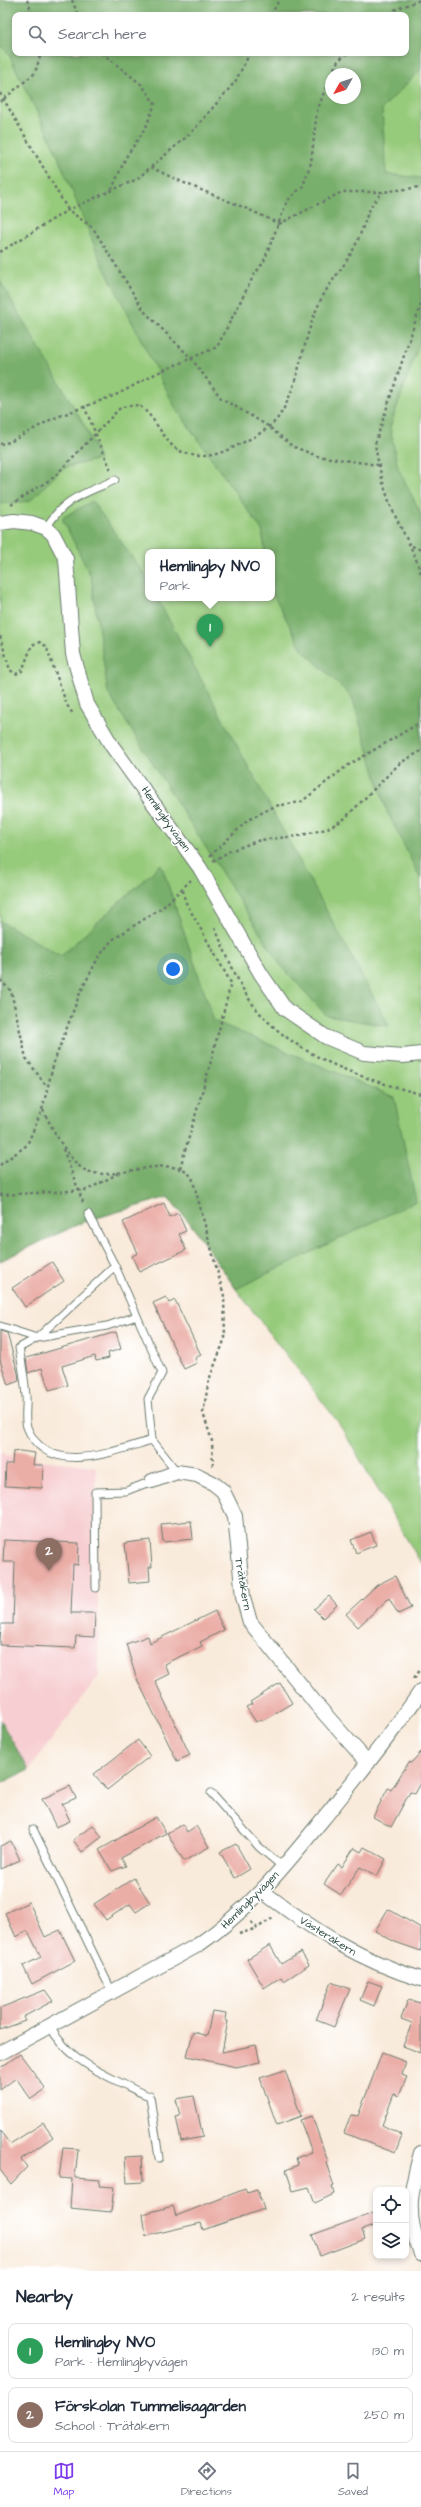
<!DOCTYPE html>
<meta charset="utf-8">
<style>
body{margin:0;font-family:"Architects Daughter",sans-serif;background:#f6f6f7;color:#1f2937}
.controls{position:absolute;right:12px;bottom:12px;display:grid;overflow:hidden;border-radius:8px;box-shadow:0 2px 6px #0003}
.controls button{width:36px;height:36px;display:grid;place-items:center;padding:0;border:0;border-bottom:1px solid #e0e1e3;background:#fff;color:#1f2937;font:20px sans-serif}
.compass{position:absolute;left:325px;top:68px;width:36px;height:36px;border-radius:50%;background:#fff;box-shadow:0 2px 6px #0003;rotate:230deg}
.you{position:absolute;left:173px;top:969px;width:14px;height:14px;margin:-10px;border:3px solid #fff;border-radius:50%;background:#1a73e8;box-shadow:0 0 0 6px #1a73e833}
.badge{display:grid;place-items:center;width:26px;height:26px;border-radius:50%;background:#7c3aed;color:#fff;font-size:13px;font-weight:700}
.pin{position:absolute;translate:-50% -33px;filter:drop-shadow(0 1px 2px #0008)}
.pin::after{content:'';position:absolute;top:21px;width:14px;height:12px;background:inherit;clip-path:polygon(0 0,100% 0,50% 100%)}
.popup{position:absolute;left:145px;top:549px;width:130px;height:52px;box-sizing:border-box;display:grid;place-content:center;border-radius:8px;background:#fff;filter:drop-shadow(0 1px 3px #0005);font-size:13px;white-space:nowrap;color:#747a83}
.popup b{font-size:15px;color:#1f2937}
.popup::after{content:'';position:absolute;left:50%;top:100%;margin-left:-8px;border:8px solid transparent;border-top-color:#fff}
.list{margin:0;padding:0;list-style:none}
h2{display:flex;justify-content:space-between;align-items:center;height:52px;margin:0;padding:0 16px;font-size:17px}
h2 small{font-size:13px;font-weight:400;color:#747a83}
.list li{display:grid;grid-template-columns:26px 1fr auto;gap:12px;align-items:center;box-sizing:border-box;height:56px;margin:0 8px 8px;padding:0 8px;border:1px solid #e0e1e3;border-radius:8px}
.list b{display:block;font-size:15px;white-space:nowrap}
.list p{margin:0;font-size:13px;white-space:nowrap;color:#747a83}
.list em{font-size:13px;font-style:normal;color:#747a83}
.icon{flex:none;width:22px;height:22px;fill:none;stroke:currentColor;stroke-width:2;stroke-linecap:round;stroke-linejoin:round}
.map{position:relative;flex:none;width:421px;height:2271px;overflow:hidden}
.search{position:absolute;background:#fff;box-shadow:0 2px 6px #0003;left:12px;right:12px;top:12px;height:44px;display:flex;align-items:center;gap:10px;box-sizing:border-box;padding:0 14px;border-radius:8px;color:#747a83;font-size:15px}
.sheet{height:180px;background:#fff}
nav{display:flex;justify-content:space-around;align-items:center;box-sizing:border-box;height:56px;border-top:1px solid #e0e1e3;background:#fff;font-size:11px;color:#747a83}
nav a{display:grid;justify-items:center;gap:2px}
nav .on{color:#7c3aed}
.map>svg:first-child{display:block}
.built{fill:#f7cfd2}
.green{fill:#97cb7c;stroke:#5b8458;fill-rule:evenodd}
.forest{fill:#79af6c;stroke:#4c7650;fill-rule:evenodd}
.building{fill:#ebaea7}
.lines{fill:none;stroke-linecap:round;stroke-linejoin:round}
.lane-casing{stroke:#6b7a6e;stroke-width:9}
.street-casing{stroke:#6b7a6e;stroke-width:16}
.path{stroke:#6b7a6e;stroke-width:2.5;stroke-dasharray:3 3;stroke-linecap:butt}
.lane{stroke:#fff;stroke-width:7}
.street{stroke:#fff;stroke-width:14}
.labels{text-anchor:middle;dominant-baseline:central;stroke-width:3;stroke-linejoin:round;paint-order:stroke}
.street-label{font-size:11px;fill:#1f3d34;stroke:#fff}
</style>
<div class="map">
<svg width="421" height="2271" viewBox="0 0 421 2271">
<rect width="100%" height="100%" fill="#fff"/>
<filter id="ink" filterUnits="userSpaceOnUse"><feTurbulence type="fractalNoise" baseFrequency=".025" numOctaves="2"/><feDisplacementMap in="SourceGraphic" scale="8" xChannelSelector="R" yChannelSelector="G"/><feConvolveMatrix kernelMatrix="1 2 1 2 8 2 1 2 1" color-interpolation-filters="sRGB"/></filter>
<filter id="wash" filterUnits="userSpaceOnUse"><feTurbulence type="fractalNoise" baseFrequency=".012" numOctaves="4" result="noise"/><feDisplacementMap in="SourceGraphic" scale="16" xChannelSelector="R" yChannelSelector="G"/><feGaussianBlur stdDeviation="0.9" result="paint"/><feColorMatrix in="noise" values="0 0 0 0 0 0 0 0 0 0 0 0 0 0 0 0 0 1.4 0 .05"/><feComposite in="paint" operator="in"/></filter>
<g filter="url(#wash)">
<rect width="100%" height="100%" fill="#f9ebdb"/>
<path class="built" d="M0,1452L12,1457L96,1466L99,1676L29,1770L0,1720Z"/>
<path class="green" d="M0,0H421V1563L338,1422L236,1289L190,1223L168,1197L83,1222L0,1261ZM15,15H406V53H15ZM331,74H355V98H331ZM148,552H272V598H148Z"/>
<path class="forest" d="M0,0H421V69L382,109L386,174L421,178V338L390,427L398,468L421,514V880L386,809L352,697L302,649L272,592V552H265L262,530L175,407L100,259L54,147L9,55L0,43ZM15,15H406V53H15ZM331,74H355V98H331Z
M0,281L86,428L99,459L63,468L30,501L0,504Z
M92,501L147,578L148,598H157L389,1026L327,1016L279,963L108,693L91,577L62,518Z
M161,864L214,1021L394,1097L416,1201L236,1289L190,1223L168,1197L83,1222L0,1261V921L61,956Z
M0,1720L29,1770L0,1784Z"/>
<g id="blocks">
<path class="building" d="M164,1203L170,1217L178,1213L186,1231L179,1234L186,1250L139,1272L132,1256L138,1253L123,1222Z
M52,1262L64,1281L25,1307L12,1288Z
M166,1297L169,1303L175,1300L201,1355L195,1358L197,1363L184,1369L153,1303Z
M0,1331L7,1333L18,1373L19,1381L8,1385L0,1360Z
M116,1332L121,1349L108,1353L109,1358L96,1361L95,1356L62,1366L68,1385L49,1390L42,1368L28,1373L26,1358Z
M20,1451L35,1453L33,1465H43L42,1488L5,1486L6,1464H12L13,1452Z
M191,1521L193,1539L163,1542L161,1524Z
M371,1532L376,1545L356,1553L351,1540Z
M4,1540L79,1543L78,1565L73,1564L71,1613H95L94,1637L76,1636L75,1648L0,1645L1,1624H13L15,1562H3Z
M150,1540L152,1567H149L150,1581L129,1583L125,1543Z
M395,1576L411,1608L398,1614L389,1598L358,1627L346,1614L377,1585Z
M329,1596L337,1605L323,1618L314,1609Z
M215,1611L224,1630L200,1642L202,1646L164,1664L169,1674L155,1681L190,1755L177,1761L136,1677L126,1644L148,1636L150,1643Z
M280,1683L292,1703L262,1721L261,1719L256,1722L246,1707L252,1704L250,1702Z
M138,1740L150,1756L107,1790L94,1774Z
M421,1752V1783L415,1794L410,1792L391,1827L373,1817L388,1788L391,1790L409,1762L411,1763Z
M70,1786L76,1798L62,1804L70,1821L56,1827L42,1799Z
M156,1817L166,1833L121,1858L126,1866L112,1871L99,1850Z
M183,1824L187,1832L196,1826L209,1847L184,1861L167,1833Z
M93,1825L102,1837L82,1852L73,1840Z
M11,1841L20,1860L0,1869V1846Z
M236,1844L250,1869L235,1878L220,1852Z
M364,1847L386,1859L377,1876L360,1867L341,1895L324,1884L338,1864L342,1867L354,1848L361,1852Z
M134,1878L150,1903L136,1912L130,1904L106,1920L94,1904Z
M29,1902L45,1937L60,1930L75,1961L32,1984L23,1966L41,1957L28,1931L16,1937L5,1913Z
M388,1909L421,1928V1951L395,1942L375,1931Z
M270,1945L281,1964L301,1952L309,1965L284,1981L281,1977L264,1988L247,1959Z
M368,1981L382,1986L374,2006L360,2000Z
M331,1982L350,1989L334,2027L316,2020Z
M45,1990L53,2001L23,2017L25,2021L0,2030V2008Z
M408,2000L421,2003V2053L403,2046L412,2023L401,2019Z
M212,2011L226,2013L225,2020L228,2021L222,2052L256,2045L260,2062L236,2067L187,2056L193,2032L207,2036Z
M382,2053L406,2062L402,2075L407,2077L404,2084L399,2096L394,2094L382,2125L402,2135L395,2153L344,2133L351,2115L358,2116Z
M20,2054L46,2089L31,2099L16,2078L0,2090V2068Z
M285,2070L301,2116L277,2125L260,2078Z
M194,2096L203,2137L181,2141L176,2117L180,2116L176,2099Z
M312,2116L328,2162L326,2163L334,2186L332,2187L334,2194L315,2203L309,2187L293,2191L286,2170L298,2165L296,2158L312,2152L300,2120Z
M43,2123L53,2137L21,2159L27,2167L11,2184L0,2170V2131L10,2144Z
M63,2148L78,2149L75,2178L100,2180L99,2186L114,2187L111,2212L70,2208L72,2179L59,2178Z
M142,2156L143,2182L127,2183L125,2157Z
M245,2189L247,2193L257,2190L264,2209L203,2230L201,2223L146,2236L143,2214L173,2206L176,2216Z
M376,2212V2225L362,2230L365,2239L320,2256L312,2235Z"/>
</g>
</g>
<g filter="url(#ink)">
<use href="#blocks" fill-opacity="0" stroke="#6b7a6e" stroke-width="1"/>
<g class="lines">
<g class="lane-casing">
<path id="lane" d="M46,528C65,497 84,494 115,480
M88,1214L115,1266
M0,1326L37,1338L107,1326L137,1316
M152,1440L148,1399L162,1373L115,1266L37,1338L19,1348C22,1364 25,1380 26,1397C27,1406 24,1418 27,1427C47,1479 114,1451 152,1440L177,1472
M96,1588L95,1492L126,1491L152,1481
M211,1793L259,1847L283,1867
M33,1829L112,1992
M49,2025C65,2054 90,2068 119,2082C130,2087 139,2093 150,2096L159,2158"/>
</g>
<g class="street-casing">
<path id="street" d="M0,523L14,521L32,523L46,528L53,534L66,559L73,654L87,704L112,746L200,868L261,974L285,1009L326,1037L364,1053L403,1056L421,1054
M152,1481L177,1472L197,1475L213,1483L223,1491L235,1516L243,1597L250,1622L316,1704L368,1763
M262,1891C312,1929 360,1961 421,1979
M0,2053L198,1945C250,1910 288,1862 327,1814C359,1774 392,1734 421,1691
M421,2153C410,2192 405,2215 421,2254"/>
</g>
<path class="path" d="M27,0L33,15
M72,0L78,15
M271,15L279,0
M391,15L394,10L420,0
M102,53L142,85L155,104L145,129L126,157L112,189
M331,74L338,61L347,53
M0,93L68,210L93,228L144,311L191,358L221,398L268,426L292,446L317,456L378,465
M0,102L35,73L41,53
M151,167C192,189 237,202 279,224
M279,224L342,192H383L421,187
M0,252L68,210L137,179L191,133L235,82L250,53
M421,304L375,444C378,463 382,482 389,501C398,526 414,548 421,574
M84,406L111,470
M0,444L10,442L52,419L118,394L157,373L217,347L253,277L264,261L287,201L303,186L311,163L317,111L331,74
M11,505L54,477L121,407L138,405C157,417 164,444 180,451C200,460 215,456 234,447C248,440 266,432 277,419C298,392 303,338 318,306C327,284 346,266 356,244C365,226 367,205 383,192
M412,546L421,550
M0,636L10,670L16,674L22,671L32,645L39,642L46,646L67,705L73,714
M210,856L248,820L275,806L301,802L347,766L421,722
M213,861L230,851L260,840L298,836L326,829L343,820L400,763L421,751
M215,928C224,949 233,971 244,991C279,1051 358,1078 421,1094
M0,980L11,991L26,1058L47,1087
M43,1110C51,1126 69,1162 85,1170C115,1185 167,1150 192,1177L224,1296L225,1338L209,1380L203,1413L212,1441L213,1467
M63,1149L84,1205
M0,1165L27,1145L42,1110L54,1062L80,993L98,958L112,940L163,907L191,880
M180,1168L210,1065L231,983L185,901L183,890
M0,1195L87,1190L121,1172
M414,1678L421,1669
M251,1922L257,1928L273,1918
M239,1934L257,1928"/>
<use href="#lane" class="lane"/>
<use href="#street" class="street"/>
</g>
</g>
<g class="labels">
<g class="street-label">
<text transform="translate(166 819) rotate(55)">Hemlingbyvägen</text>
<text transform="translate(243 1584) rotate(80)">Trätåkern</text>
<text transform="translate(250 1900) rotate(-45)">Hemlingbyvägen</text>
<text transform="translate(328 1936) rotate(32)">Västeråkern</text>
</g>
</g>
</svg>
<div class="controls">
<button><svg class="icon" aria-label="locate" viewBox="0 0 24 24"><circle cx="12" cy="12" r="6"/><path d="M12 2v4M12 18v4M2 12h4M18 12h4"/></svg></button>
<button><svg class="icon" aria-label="layers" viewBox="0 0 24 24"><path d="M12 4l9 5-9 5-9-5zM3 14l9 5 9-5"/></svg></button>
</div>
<svg class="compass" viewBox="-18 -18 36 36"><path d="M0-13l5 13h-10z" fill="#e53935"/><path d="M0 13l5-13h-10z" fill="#747a83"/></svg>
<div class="you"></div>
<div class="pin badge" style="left:210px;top:647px;background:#2e9e5b">1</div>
<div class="popup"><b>Hemlingby NVO</b>Park</div>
<div class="pin badge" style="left:49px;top:1571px;background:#8d6e63">2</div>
<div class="search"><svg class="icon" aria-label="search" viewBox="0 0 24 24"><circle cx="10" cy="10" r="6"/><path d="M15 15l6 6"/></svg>Search here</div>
</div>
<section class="sheet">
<h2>Nearby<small>2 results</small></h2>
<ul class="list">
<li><span class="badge" style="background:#2e9e5b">1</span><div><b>Hemlingby NVO</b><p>Park · Hemlingbyvägen</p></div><em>130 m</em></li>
<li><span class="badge" style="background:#8d6e63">2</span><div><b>Förskolan Tummelisagården</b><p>School · Trätåkern</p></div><em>250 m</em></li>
</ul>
</section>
<nav>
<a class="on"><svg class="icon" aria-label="map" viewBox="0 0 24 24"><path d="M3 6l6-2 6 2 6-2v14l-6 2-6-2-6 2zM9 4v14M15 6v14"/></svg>Map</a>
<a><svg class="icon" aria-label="directions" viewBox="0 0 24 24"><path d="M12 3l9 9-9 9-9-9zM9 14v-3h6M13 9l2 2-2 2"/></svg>Directions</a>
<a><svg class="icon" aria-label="saved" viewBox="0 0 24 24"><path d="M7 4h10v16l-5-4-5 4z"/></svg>Saved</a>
</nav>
